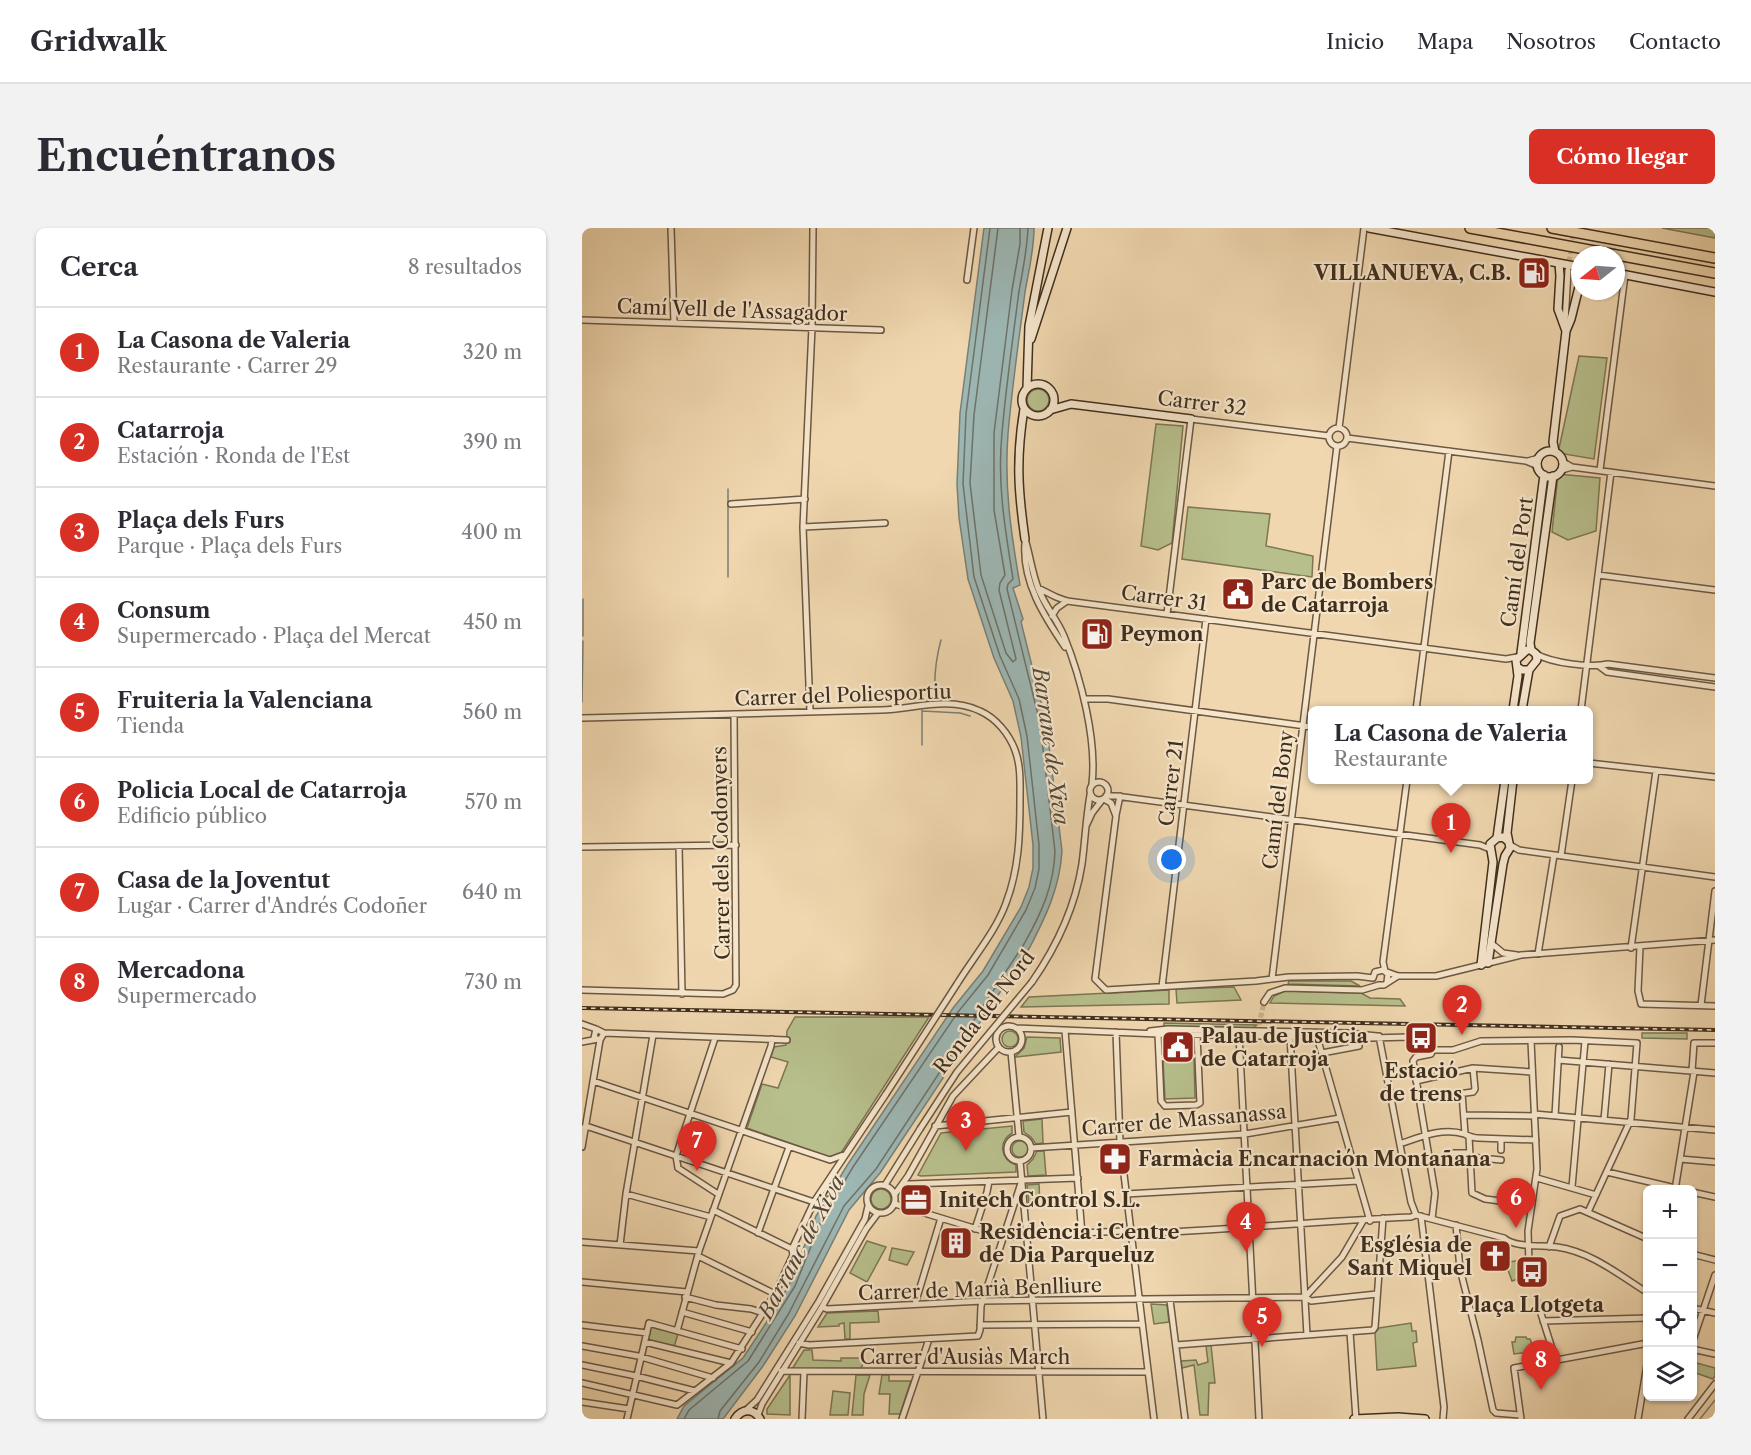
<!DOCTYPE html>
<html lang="es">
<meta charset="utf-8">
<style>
body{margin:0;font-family:"Libre Caslon Text",serif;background:#f2f2f3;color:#2b2b33}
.controls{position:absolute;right:18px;bottom:18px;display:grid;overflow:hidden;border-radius:9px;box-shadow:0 2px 4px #0004}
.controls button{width:54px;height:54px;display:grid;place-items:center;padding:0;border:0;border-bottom:2px solid #e1e1e2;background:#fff;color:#2b2b33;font:30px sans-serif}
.compass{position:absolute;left:989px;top:18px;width:54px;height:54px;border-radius:50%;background:#fff;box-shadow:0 2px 4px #0004;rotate:253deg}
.you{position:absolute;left:590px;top:632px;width:21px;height:21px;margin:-15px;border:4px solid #fff;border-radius:50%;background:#1a73e8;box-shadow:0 0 0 9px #1a73e833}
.badge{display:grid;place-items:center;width:39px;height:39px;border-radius:50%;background:#d93025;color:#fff;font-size:20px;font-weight:700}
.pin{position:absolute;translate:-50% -50px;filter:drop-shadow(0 2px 3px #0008)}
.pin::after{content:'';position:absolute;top:32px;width:21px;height:18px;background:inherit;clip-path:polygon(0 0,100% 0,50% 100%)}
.popup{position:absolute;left:726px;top:478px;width:285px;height:78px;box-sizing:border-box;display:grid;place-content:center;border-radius:9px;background:#fff;filter:drop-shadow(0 2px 4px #0005);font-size:20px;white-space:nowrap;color:#7c7c81}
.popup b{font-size:22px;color:#2b2b33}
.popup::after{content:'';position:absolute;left:50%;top:100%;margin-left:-12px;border:12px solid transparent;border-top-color:#fff}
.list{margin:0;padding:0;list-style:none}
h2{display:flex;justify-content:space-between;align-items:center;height:78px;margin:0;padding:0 24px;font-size:26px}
h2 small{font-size:20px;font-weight:400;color:#7c7c81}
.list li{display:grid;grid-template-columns:39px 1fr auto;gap:18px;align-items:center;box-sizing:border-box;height:90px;padding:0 24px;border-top:2px solid #e1e1e2}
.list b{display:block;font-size:22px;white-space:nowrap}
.list p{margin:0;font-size:20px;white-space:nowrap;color:#7c7c81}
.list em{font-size:20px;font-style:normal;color:#7c7c81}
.icon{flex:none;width:33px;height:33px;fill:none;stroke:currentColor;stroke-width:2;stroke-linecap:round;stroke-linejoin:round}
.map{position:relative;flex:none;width:1133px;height:1191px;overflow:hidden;border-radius:9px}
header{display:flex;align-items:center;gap:36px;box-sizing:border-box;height:84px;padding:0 30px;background:#fff;border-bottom:2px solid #e1e1e2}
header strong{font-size:28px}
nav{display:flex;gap:33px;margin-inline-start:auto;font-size:21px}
.intro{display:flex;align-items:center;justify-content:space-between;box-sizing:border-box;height:144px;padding:0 36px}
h1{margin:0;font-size:42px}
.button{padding:15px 27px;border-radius:9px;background:#d93025;color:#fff;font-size:21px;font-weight:700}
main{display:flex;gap:36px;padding:0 36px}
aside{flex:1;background:#fff;border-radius:9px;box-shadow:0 2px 4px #0004}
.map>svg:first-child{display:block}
.green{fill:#b7bf8c;stroke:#7c7654;stroke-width:1.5}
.water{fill:#9db7b4;stroke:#788078;stroke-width:1.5}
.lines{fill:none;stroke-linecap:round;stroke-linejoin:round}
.shore{stroke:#6e7268;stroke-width:1.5}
.stream{stroke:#788078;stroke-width:1.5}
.street-tunnel{stroke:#cdb592;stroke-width:5;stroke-dasharray:5 2.5;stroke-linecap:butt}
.street-casing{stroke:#6c5842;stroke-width:8}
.secondary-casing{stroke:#402e1d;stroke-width:10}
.highway-casing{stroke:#402e1d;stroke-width:12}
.street{stroke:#f5e5cb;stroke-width:5}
.secondary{stroke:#f5e5cb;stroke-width:7}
.highway{stroke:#f0d7af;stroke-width:9}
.rail-casing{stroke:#402e1d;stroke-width:4}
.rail{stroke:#f5e5cb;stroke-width:1.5;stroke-dasharray:4.5;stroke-linecap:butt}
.street-bridge-casing{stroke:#6c5842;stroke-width:8;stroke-linecap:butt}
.street-bridge{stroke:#f5e5cb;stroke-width:5}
.labels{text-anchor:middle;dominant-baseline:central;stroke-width:4.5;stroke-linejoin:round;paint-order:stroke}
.poi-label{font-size:20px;font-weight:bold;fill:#402e1d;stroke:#f5e5cb;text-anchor:start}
.street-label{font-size:20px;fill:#402e1d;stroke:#f5e5cb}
.water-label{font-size:21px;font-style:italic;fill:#53493b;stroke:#f5e5cb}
</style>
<header>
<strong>Gridwalk</strong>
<nav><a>Inicio</a><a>Mapa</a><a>Nosotros</a><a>Contacto</a></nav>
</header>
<div class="intro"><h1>Encuéntranos</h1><a class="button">Cómo llegar</a></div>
<main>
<aside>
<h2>Cerca<small>8 resultados</small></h2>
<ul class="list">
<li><span class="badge">1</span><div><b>La Casona de Valeria</b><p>Restaurante · Carrer 29</p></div><em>320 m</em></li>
<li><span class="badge">2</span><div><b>Catarroja</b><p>Estación · Ronda de l'Est</p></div><em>390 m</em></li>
<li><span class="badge">3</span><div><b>Plaça dels Furs</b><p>Parque · Plaça dels Furs</p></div><em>400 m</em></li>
<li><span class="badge">4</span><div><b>Consum</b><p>Supermercado · Plaça del Mercat</p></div><em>450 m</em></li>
<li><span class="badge">5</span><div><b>Fruiteria la Valenciana</b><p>Tienda</p></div><em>560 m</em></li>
<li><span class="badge">6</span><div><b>Policia Local de Catarroja</b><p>Edificio público</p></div><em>570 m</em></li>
<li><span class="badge">7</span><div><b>Casa de la Joventut</b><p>Lugar · Carrer d'Andrés Codoñer</p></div><em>640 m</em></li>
<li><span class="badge">8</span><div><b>Mercadona</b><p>Supermercado</p></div><em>730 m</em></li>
</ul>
</aside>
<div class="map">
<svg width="1133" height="1191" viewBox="0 0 1133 1191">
<rect width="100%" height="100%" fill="#f0d7af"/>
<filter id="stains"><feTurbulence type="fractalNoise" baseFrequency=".00333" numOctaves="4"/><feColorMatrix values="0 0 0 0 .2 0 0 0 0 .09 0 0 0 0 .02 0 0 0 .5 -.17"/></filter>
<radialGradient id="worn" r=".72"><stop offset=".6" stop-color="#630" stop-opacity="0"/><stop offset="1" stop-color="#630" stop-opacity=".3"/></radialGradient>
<path class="green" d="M1080,0H1133V10Z
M997,128L1025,130L1012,231L976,225Z
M445 172a11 11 0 1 1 22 0a11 11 0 1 1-22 0Z
M574,196L601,198L590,315L576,322L559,318Z
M976,246L1018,250L1014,303L986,312L970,304Z
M606,279L688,286L684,318L731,328L730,349L600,331Z
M707,753H769L778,758L706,756Z
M652,759L659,772L595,775L594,761Z
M587,762V776L439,779L447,769Z
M703,763L779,765L788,770L818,771L823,778L688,775L692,768Z
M213,789H347L259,925L247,929L165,900L180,856L196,860L206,834L189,829L192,819L204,817L205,803Z
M582,795L675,797L669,801L582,800Z
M420 811a8 8 0 1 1 16 0a8 8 0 1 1-16 0Z
M1060,805H1105V811L1060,810Z
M445,809L478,810L479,824L433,829L442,820Z
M612,830L613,870L583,871L581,832Z
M460,891L461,915L454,916L449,909L442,904L441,893Z
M430,898V905C416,914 418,931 434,937V944L339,948L336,947L359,905Z
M430 921a8 8 0 1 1 16 0a8 8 0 1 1-16 0Z
M455,923H462L464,947L446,948L445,937L451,931Z
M457,956L458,976L447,977L445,957Z
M289 971a10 10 0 1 1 20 0a10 10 0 1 1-20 0Z
M285,1013L304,1019L285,1054L268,1045Z
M310,1020L332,1024L325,1037L307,1032Z
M943,1032L945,1048L930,1053L926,1042L925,1034Z
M569,1076L585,1077L587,1094L572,1096Z
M296,1083L297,1094L268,1095V1111H263L262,1095L257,1096V1098L236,1099L245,1085Z
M829,1095L830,1103H834L835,1114L831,1115L834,1138L795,1142L793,1105L797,1100Z
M68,1099L96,1106L92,1119L65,1112Z
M934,1109H944L945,1111H948L950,1116L946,1118L948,1124L932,1126L930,1114H933Z
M629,1117L633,1155H627L626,1187H618L612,1137L600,1140L599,1133L614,1132L616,1137L626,1134L624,1118Z
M222,1122H230L231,1132L259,1133V1130H283L279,1141H210Z
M1111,1134L1133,1140V1148L1131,1151L1111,1144Z
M208,1147V1187L185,1186V1181Z
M274,1147H288L282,1166L281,1187H270Z
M300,1147H307V1153H329L318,1186H307L308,1166H297Z
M251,1163L268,1165L266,1187H248Z"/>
<path class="water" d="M402,0H452C452,22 447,42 443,64C437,111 430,159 426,206C422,259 429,305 438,357L431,360L441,391L439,394L464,494L480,623C478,659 464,688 448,719L298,945L267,982L213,1088L181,1138L141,1191H95L102,1178L161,1130L190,1086L208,1055L234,988L266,936L371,780L401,743L439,679L447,659L451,640V617L439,509L431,473L412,430L386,351L377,290L375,256L378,185Z"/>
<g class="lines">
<path class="shore" d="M416,0L392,187L388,255L399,347L424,425L431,434L434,431L417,362L418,355L423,347L412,282V205L430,62L438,16V0
M102,1191L107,1182L166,1133L213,1058L240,991L271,939L376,784L406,747L444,682L453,660L457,641V617L445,508L437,471L418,428L392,349L381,256L384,186L408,0
M136,1191L138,1183L177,1134L207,1085L262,978L294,941L442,716C459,686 472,658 473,623L458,495L425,361L426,356L431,351C423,300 415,256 420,205C424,158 431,110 437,63C441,42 445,22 446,0"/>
<path class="stream" d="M146,261V349
M1,371V408
M345,472L353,466C352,447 354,430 359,412
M0,474L1,413
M340,483L378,485L388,488
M340,517V482
M1118,1191L1133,1172"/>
<path class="street-tunnel" d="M986,41L992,2
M677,797L682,774"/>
<g class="street-casing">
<path id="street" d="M89,0L92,95
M385,52L392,0
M0,92L299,102
M983,95L986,42
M747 209a9 9 0 1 1 18 0a9 9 0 1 1-18 0Z
M757,200L782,0
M765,210L944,233L956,238
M946,233L957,230
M981,234L990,239L1133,258
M980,242L990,239
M1018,242L1043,47
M149,276L223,271
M221,299L303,295
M443,311C448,327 450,344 456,360C462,377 475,391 482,408C499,450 515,512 510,556
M443,315C440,354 462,388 483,419
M1016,347L1133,362
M456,360L474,369L485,373L924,431L935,429
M585,386L609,191L747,208
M470,388L475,380L485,373
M954,426C970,435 1008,440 1026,436L1133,450
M1017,438L1025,444L1133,459
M502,471H526L731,499
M834,482L867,223
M999,482L1029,244
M228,483L221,299L230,99L231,0
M0,490C100,488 200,484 299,482C332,481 366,468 398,483C414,490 427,506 433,522C439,538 438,555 438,572C438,607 437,641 424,675C414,703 391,730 375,756
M1007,535L1133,549
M508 563a9 9 0 1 1 18 0a9 9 0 1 1-18 0Z
M524,568H534L898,617L908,621
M522,571L529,575L534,588L513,751L524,762L674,753L707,749L775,748L791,750
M534,587L538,568
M505,596L510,585L520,572
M928,617L937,622L1133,649
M97,618L100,766
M0,619L154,617
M979,628L990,552
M909,715L921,725L935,727
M1058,719L1056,763L1059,776L1133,778
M1049,720L1074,543
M956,726L972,627
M803,743L801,734L825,552
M805,744L816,748H854L939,727L1133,712
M791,750L793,744L801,742L806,746L805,754
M690,751L755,218
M450,754C475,718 493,680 500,636C503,613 504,590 508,567
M797,757H802L816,748
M580,759L624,391
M0,762L141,766L151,762L154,757L152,486
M682,774L688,765L703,760L780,762L797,757
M1119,777L1133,663
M0,796L14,801L12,810
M414 811a13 13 0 1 1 26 0a13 13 0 1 1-26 0Z
M434,800L576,806L789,810L827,809L844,815
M14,801L22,805L205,812
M483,803L500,1006
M568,803L586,801L766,805L795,808
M534,804L538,914L572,1191
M576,806L579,873L583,878L614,877L618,875L615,807
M657,807L677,1191
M708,808L725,1107
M797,808L829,974L834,987L922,1010C933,1020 960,1017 975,1019C1010,1024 1037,1047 1066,1065
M735,809L788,993
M133,810L94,928L96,940L136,966
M0,814L16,811
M840,820L842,816L846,815L850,817L851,822
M851,822H871L899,813L990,812L1055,815L1049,891L1006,984
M429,824L437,908
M740,825L777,818
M577,830L611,828
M976,832L1133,845
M1110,843L1112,815H1133
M11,853L248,932L264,926
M834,853L891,840L950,844
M880,865L883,906
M837,871L891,864L893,861L891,840
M952,886L1133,902
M882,887L953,888
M973,888L977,819
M1022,892L1027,836
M353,898L490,884
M0,900L7,899L232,974
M425 921a12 12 0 1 1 24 0a12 12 0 1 1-24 0Z
M887,909L890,965L903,971L949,977
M818,916C838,909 861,899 882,906C887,908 891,910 896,910L954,912
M0,919L18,812L22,805
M449,920L663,906L758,890
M919,922V912
M871,925H888
M888,929L919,932
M1098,931L1133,934
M438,933L461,1191
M1025,944L1102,962
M955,950L1014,967
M285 971a14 14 0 1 1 28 0a14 14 0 1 1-28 0Z
M303,957L338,901
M321,957L327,956L496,950
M990,959L1003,813
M1093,962L1112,844
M1110,964L1133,969
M44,966L129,989
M313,966L326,948L371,868L417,819
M544,966L776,953
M313,976L421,1009L541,1003L553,1006C645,1002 737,993 829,989L834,987
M131,982L210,1021
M839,988L862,1179L861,1191
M850,991L853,965L831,833L834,829L849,826L851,822
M874,997L878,1041L896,1112L911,1182L914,1185L938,1187
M393,1001L405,964L407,953
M176,1005L207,919
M0,1014L117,1023
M38,1017L44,966L71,807
M967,1019L978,988L998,981L1066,1011
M1110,1026L1133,1032
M116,1028L193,1066
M947,1037L946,1003L955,941L949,813
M0,1054L105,1064
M103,1069L134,1077L169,1081L181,1085
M723,1069L760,1029L781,993
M588,1072L603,1191
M955,1073L974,1133
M333,1076L359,990
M240,1079L245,1081L400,1073L723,1069L729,1073L795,1066
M1110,1080L1133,1085
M100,1084L170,1104
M961,1093L1066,1090
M0,1097L65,1105
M398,1097L560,1096
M95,1103L117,1023L189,818L190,811
M768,1104L774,1191
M63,1114L149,1135
M217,1115L227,1117L396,1108L398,1102L399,1078L440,952
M1110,1115L1133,1047
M594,1117L791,1102L793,1099L801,990
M0,1118L56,1128L131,1150
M1110,1121L1133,1126
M0,1137L54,1148L113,1163
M199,1143L566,1144
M0,1155L95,1177L149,1135L193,1066L211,1027L210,1021L232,974L304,866
M0,1174L47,1181
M163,1183L175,1172L237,1073L283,991L286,978
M176,1187L180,1176L240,1079L284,1001L296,985
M45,1191L67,1095L160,1121
M220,1191L222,1144
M320,1191L347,1111
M939,1191L932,1140L1066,1115
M1056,1191L1066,1131
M1106,1191L1133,1156"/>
</g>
<g class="secondary-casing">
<path id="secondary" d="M787,0L998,39
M977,35L978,48L976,81L984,103
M1034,45L1133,64
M449,111L485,0
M440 172a16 16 0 1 1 32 0a16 16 0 1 1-32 0Z
M445,160L447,98L466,0
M442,181C434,230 436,262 443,311
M468,182L489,176L609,191
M955 236a13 13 0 1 1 26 0a13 13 0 1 1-26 0Z
M973,224L971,214L984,103L989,91L998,55
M949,422L948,415L971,248
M939,425L962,247
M931,482L936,448L934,432L945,422H949L954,426L955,432L947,442H940L935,439
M940,482L947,442
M915,610L923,552
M906,735L921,636L923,628L928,620L925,605L931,552
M899,737L911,634L908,616L915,610L921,609L926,613
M153,1191C160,1180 172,1180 178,1191
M772,1191L816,1189L843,1191"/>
</g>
<g class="highway-casing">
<path id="highway" d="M888,0L1133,45
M970,0L1133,30"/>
</g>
<use href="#street" class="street"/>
<use href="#secondary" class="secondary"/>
<use href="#highway" class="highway"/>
<g class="rail-casing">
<path id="rail" d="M0,780L1133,802"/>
</g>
<use href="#rail" class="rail"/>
<g class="street-bridge-casing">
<path id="street-bridge" d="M304,866L375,756
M338,901L375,844L450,754"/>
</g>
<use href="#street-bridge" class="street-bridge"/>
</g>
<defs>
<g id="fuel-square" transform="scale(1.725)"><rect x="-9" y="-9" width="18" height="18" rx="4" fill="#8f2418" stroke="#f5e5cb"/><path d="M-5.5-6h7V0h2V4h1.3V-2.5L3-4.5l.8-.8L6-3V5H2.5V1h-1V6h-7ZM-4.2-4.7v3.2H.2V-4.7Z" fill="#fff"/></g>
<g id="civic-square" transform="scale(1.725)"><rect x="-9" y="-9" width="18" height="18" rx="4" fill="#8f2418" stroke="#f5e5cb"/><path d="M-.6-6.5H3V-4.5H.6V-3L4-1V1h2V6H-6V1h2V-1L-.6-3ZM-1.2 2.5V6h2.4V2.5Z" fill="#fff"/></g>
<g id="bus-square" transform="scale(1.725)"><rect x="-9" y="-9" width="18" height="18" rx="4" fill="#8f2418" stroke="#f5e5cb"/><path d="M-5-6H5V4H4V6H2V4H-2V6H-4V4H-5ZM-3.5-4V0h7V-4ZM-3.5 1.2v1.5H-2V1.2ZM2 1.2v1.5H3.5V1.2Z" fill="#fff"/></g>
<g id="pharmacy-square" transform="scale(1.725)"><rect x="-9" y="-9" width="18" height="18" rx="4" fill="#8f2418" stroke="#f5e5cb"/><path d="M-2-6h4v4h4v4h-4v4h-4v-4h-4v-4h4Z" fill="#fff"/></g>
<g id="office-square" transform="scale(1.725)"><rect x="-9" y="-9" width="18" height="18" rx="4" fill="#8f2418" stroke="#f5e5cb"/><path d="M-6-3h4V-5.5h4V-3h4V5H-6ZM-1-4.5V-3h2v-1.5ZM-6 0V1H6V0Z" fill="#fff"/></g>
<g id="building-square" transform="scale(1.725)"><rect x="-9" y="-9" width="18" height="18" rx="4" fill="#8f2418" stroke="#f5e5cb"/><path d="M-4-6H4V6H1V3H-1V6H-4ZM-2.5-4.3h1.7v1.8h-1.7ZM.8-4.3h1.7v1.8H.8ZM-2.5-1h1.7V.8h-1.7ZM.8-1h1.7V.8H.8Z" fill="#fff"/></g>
<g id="church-square" transform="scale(1.725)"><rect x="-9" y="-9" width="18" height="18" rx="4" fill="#8f2418" stroke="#f5e5cb"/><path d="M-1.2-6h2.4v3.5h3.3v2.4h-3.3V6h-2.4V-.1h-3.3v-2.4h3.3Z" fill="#fff"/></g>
</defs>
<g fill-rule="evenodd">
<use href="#fuel-square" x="952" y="45"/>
<use href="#civic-square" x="656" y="366"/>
<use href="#fuel-square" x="515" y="406"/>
<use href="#bus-square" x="839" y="810"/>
<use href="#civic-square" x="596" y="819"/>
<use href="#pharmacy-square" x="533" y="931"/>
<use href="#office-square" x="334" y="972"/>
<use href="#building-square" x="374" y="1015"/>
<use href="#church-square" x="913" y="1028"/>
<use href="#bus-square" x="950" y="1044"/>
</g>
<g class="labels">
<g class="poi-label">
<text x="929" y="45" text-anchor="end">VILLANUEVA, C.B.</text>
<text x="679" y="354">Parc de Bombers<tspan x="679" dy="23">de Catarroja</tspan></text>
<text x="538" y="406">Peymon</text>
<text x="619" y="808">Palau de Justícia<tspan x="619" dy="23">de Catarroja</tspan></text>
<text x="839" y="843" text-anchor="middle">Estació<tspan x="839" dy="23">de trens</tspan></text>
<text x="556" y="931">Farmàcia Encarnación Montañana</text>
<text x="357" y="972">Initech Control S.L.</text>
<text x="397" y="1004">Residència i Centre<tspan x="397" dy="23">de Dia Parqueluz</tspan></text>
<text x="890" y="1017" text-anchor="end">Església de<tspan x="890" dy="23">Sant Miquel</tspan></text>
<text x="950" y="1077" text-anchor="middle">Plaça Llotgeta</text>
</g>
<g class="street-label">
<text transform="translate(150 82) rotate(2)">Camí Vell de l'Assagador</text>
<text transform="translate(620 175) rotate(7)">Carrer 32</text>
<text transform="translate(935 334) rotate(-82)">Camí del Port</text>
<text transform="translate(582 370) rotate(8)">Carrer 31</text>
<text transform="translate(261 467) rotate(-2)">Carrer del Poliesportiu</text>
<text transform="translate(589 555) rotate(-83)">Carrer 21</text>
<text transform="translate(696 572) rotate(-83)">Camí del Bony</text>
<text transform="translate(139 625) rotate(-91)">Carrer dels Codonyers</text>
<text transform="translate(402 784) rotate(-52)">Ronda del Nord</text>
<text transform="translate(602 892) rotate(-5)">Carrer de Massanassa</text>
<text transform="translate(398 1061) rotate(-2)">Carrer de Marià Benlliure</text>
<text x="383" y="1129">Carrer d'Ausiàs March</text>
</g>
<g class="water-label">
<text transform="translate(469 518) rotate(82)">Barranc de Xiva</text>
<text transform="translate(219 1019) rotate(-62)">Barranc de Xiva</text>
</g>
</g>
<rect width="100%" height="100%" filter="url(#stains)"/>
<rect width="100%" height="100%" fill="url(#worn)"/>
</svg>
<div class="controls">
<button>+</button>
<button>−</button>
<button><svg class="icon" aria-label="locate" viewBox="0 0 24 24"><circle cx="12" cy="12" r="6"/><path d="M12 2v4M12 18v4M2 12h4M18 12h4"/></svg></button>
<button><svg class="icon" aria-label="layers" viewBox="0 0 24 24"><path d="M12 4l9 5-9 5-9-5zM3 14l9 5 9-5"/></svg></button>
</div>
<svg class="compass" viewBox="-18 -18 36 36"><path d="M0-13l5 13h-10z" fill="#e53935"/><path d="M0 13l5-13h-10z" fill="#7c7c81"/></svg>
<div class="you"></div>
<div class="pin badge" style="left:869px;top:625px">1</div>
<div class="popup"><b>La Casona de Valeria</b>Restaurante</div>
<div class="pin badge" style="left:880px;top:807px">2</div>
<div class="pin badge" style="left:384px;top:923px">3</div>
<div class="pin badge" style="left:664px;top:1024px">4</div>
<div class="pin badge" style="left:680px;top:1119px">5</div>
<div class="pin badge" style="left:934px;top:1000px">6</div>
<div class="pin badge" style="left:115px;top:943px">7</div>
<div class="pin badge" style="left:959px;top:1162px">8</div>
</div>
</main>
